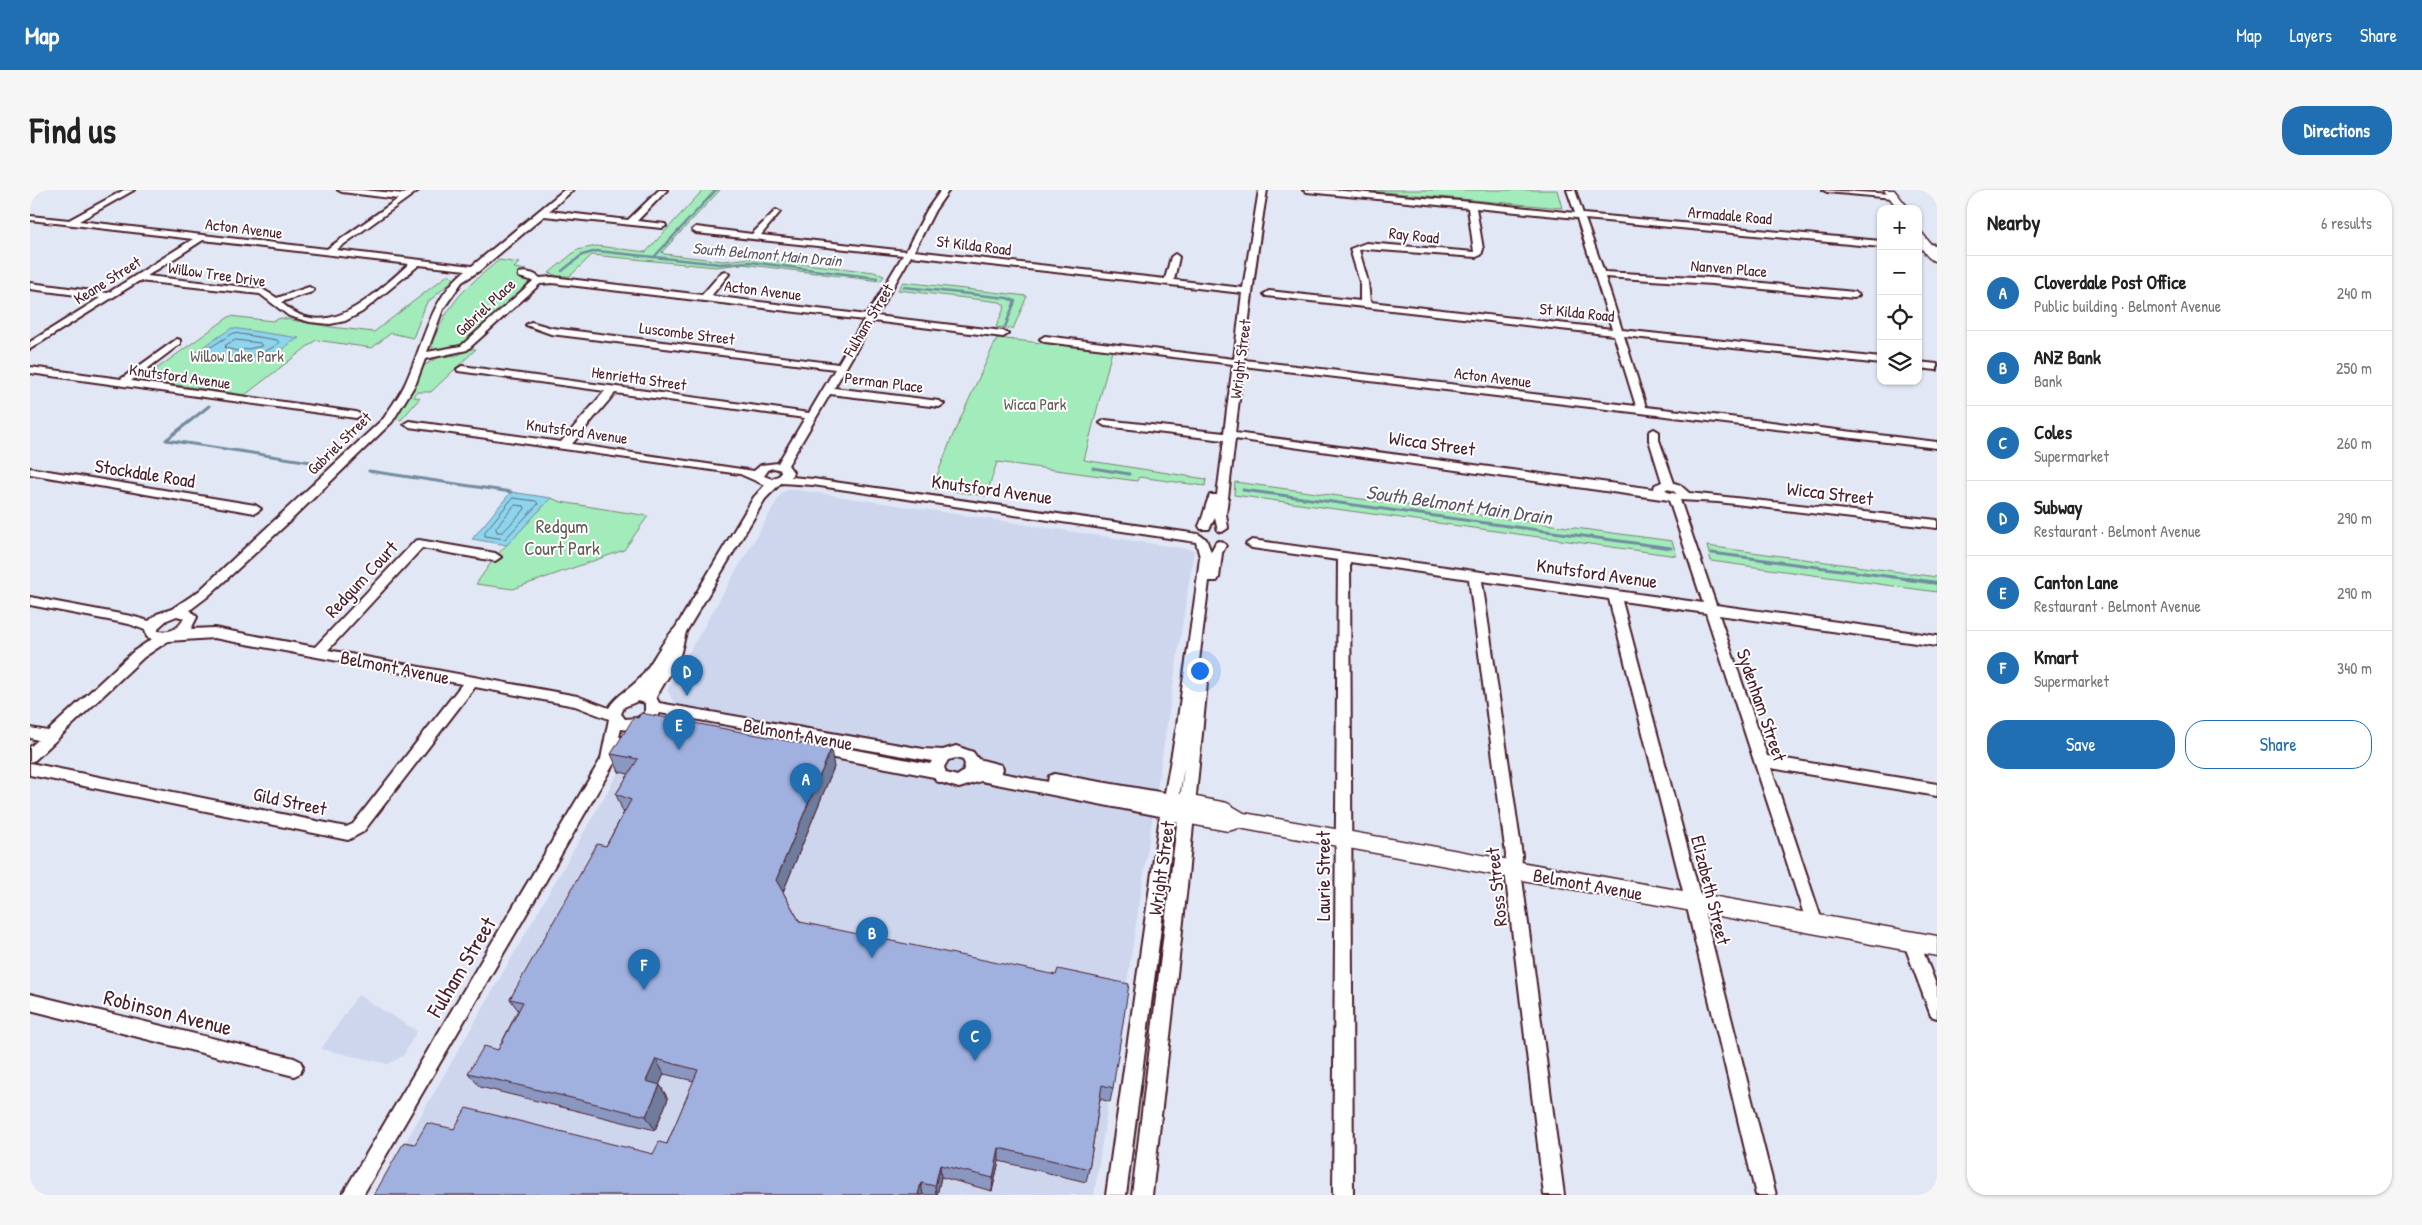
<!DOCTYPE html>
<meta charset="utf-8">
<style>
body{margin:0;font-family:"Patrick Hand",sans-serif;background:#f6f6f6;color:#222}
.controls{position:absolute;right:15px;top:15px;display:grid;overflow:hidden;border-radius:10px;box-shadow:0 1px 4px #0004}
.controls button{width:45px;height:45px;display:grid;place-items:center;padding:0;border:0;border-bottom:1px solid #e0e0e0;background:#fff;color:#222;font:25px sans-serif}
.you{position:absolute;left:1169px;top:480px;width:18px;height:18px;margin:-12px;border:4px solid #fff;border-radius:50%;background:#1a73e8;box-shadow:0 0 0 8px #1a73e833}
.badge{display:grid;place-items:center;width:32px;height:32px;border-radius:50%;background:#1f6fb2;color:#fff;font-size:16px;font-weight:700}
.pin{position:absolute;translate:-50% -41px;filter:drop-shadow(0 1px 2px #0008)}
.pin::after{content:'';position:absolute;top:26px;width:18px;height:15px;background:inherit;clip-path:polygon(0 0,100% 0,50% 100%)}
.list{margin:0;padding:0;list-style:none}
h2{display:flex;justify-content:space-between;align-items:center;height:65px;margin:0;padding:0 20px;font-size:21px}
h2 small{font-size:16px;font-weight:400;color:#767676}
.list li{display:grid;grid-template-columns:32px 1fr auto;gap:15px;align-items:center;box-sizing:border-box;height:75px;padding:0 20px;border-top:1px solid #e0e0e0}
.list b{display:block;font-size:19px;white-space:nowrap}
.list p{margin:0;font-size:16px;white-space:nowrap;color:#767676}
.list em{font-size:16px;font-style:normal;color:#767676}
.actions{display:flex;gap:10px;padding:15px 20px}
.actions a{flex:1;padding:11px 0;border:1px solid #1f6fb2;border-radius:20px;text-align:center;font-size:18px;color:#1f6fb2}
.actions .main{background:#1f6fb2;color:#fff}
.icon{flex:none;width:28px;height:28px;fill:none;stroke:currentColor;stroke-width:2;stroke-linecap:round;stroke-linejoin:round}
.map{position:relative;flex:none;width:1907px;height:1005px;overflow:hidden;border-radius:20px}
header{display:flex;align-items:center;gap:30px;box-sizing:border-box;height:70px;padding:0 25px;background:#1f6fb2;color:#fff}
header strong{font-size:24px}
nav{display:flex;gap:28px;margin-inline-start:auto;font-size:18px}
.intro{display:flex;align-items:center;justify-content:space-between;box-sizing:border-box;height:120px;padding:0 30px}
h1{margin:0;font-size:35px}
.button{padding:12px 22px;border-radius:20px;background:#1f6fb2;color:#fff;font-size:18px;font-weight:700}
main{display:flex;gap:30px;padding:0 30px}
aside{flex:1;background:#fff;border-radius:20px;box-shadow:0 1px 4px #0004}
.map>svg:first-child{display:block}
.built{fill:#ced6ee}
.green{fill:#a2ebba;stroke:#768572}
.water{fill:#8cd5ed;stroke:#728c9f}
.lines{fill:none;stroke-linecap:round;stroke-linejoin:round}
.shore{stroke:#646879;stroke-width:1}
.stream-far2{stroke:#728c9f;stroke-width:2.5}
.stream-far1{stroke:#728c9f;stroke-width:3}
.stream{stroke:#728c9f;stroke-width:4}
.minor-casing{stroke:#4a1f2b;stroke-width:4}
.major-casing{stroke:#4a1f2b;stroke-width:3}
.minor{fill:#fff;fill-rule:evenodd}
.major{fill:#fff;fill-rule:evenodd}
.wall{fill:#8a97c0;stroke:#4a1f2b}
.shaded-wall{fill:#707b9c;stroke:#4a1f2b}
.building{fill:#a0b0df;stroke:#4a1f2b}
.labels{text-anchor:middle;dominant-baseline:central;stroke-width:4;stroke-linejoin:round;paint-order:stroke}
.far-street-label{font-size:16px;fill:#4a1f2b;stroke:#fff}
.far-water-label{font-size:16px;font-style:italic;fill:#5e5665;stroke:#fff}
.far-park-label{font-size:16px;fill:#645c56;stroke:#fff}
.street-label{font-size:19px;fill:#4a1f2b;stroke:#fff}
.park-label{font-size:19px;fill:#645c56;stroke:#fff}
.water-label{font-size:20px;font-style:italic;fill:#5e5665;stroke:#fff}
.near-street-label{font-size:22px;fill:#4a1f2b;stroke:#fff}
</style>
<header>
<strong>Map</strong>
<nav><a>Map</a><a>Layers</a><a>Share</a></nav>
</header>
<div class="intro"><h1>Find us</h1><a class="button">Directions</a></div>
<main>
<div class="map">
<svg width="1907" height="1005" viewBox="0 0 1907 1005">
<rect width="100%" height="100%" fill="#e2e7f5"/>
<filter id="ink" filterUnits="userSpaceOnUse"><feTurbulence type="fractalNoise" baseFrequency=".02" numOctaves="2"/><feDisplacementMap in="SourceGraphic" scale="10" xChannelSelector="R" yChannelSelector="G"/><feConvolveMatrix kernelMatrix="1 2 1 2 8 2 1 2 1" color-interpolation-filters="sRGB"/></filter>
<g filter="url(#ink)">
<path class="built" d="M761,299L1164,360L1064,1005H345L611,543L630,541L645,514L637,500L752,302Z
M328,805L387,841L373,866L358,874L291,859Z"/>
<path class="green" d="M673,0H690L632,62L634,64L693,71L723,68L844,82L854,86L850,91L712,74L686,77L562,65L540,86H528L519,83L547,60L567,56L616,62Z
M1330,0H1527L1532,18Z
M469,70L489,73L484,78L496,80L486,86L496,88L500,92L435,155L408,161L403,160C400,153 404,148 407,142C423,107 440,94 469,70Z
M419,84L424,89L396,114L383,148L361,143L342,158L286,150L215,205L111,190L200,126L242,131L251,128L301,137L344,142Z
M873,92L997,106L983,139L966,137L975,116L970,112L868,100Z
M967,148L1082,161L1054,270L1176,289L1175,296L1109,287L1107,291L967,272L956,306L902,298L922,247Z
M441,159H446L401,202H387L384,207L390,208L371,230L365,229L383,201L393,176L409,167L428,165Z
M1205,292L1642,351L1647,366L1204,305Z
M521,308L531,312L618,326L594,360L483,399L446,394L465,367Z
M1677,356L1907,387V402L1681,371Z"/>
<path class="water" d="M202,138L269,148C258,154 246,165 235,169C213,176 185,170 164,163Z
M481,302L521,308L477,355L442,349Z"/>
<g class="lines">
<path class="shore" d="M204,143L247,150L249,153C228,169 202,170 178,162V159Z
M206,150L230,153L232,156L208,161L195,158L196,155Z
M483,308L506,311L508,314L475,349L455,346V342Z
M485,315L494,316L495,319L473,342H467L466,338Z"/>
<path class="stream-far2" d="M625,66L686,0
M532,81L552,65L567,61L690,74L720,72L847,88
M874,97L977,108L985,111L975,137"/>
<path class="stream-far1" d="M179,216L136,250L294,274
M1063,278L1099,284
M339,281L481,302
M1213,300L1641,358
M1682,363L1886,390"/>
<path class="stream" d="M1877,389L1907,393"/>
<g class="minor-casing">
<path id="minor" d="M0,0H5L1,2Z
M94,0H104L49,31L297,59L368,9L312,2L308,0H333L374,4L380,0H389L306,60L442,76L534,0H543L519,21L598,30L629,0H637L607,31L635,34L636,36L632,38L514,26L449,81L432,92L413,119L397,162L431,156L503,91L489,87V83C497,81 504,83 510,88L522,87L672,105L692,82L695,81L699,84L681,106L837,125L873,65L666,43L662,40L666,37L722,44L746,20L750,22L731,45L876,61L897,20L911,0H919L905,20L884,61L1135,89L1141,67L1145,64L1149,67L1144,90L1213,98L1229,0H1237C1227,58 1221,112 1214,170L1606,216L1584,145L1236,106L1234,104L1239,101L1330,111V92L1320,59L1336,53L1444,62L1438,18L1277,2L1273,0H1302L1441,12L1545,23L1537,0H1545L1553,24L1851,51V57L1555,29L1574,82L1682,88L1824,102L1829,105L1824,108L1682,94L1575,87L1592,140L1851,168V174L1594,146L1616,217L1907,252V258L1213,176L1205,243L1624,299L1625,295L1632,292L1619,250V242L1624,239L1629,242V250L1644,293L1650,295L1659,303L1907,330V338L1688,312L1650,310L1686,415L1907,446V456L1689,425L1737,566L1907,594V606L1741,578L1793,734L1791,739L1785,741L1779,739L1777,734L1676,423L1592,411L1672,713L1746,1005H1726L1656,713L1579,409L1452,391L1492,665L1491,681L1534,1005H1514L1475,681L1476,665L1439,389L1320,372L1323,1005H1303L1308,370L1222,358L1216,354L1222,350L1673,413L1639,310L1205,249L1196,324L1198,338L1192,342L1188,341L1185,328L1179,339H1171L1169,336C1174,326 1175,315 1180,305H1187L1194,250L1075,236L1070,233L1075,230L1194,243L1203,174L1015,152L1010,149L1015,146L1204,169L1212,103L881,66L846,126L973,141L978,144L973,147L843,131L804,198L909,211L914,214L909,217L800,204L758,275L763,282L761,287L783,289L1168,344L1176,349L1181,362L1186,352L1190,351L1196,355L1192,363L1189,388L1187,391H1179L1168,479L1176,480L1178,483L1157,696L1122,1005H1102L1154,577L1144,638L1096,1005H1076L1130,626L951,591L929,598L906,591L904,587L783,564L778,562L776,558L778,554L783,552L900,574L902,571L630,523C622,536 606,542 591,539L589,547H599L601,551L583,575L333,1005H312L571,569L579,529L545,516L445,497L333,642L318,650L0,585V573L316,637L323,634L432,494L184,448L138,451L114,467L5,570L0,572V557L8,550L0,548V538L18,541L104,461L122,449L117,447L115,440L99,434L0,415V407L101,426L119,431L127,424L142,419L169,401L354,228C361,216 371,204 376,192C394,153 400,108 436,80L389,75L332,122L315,131L300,134L280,132L259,126L230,104L109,91L0,159V152L70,108L0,99V93L78,103L163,49L0,30V26L39,30ZM1446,18L1547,28L1582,139L1340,112L1338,92L1329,60L1336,59L1446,67L1451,65L1453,59ZM173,50L379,74C345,103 297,156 251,112L282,102L284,100L279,97L247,108L232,99L117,86ZM522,93L834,130L808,174L522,138L501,132L496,135L521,144L805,179L779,223L432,176L427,179L428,181L575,201L531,252L379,231L374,234L379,237L710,284L735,295L724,307L646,437C630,454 624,471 610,488C601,499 586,505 579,518L547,506L298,460L392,358L465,371L471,367L465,363L389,350L385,351L285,457L184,438L161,439L167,427L160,420L177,407L259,332L362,232L386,193L395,169L437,160L510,94ZM585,203L775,228L748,273L731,275L724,281L542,254ZM744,278L751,280L750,285L742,289L734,286L739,279ZM751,293L783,295L1166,352L1170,367L1166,401L1147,535L1135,603L1024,584L1019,586L1018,592L971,583L973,579L971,575L948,569L943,562L926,556L913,560L893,559L629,513L626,507L649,469L656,442L735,309ZM1635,299L1642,300L1647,304L1637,302ZM147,426L154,428C149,439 139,443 128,441V438L137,430ZM608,511L615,513V523L607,528L595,529L591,524L594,517ZM926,568L933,570L935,574L933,582L927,586L916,583L914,577L918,570Z
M1793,0L1863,4L1867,6L1863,8L1797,2Z
M1888,53L1907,55V61L1888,59Z
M147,149L150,150V154L101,191L326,222L331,225L326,228L0,183V177L91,189Z
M1888,172L1907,174V180L1888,178Z
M0,278L225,315L231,319L225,323L0,284Z
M1881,744L1887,746L1907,797V828L1901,826L1873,751L1875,746Z
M0,804L264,868L270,871L273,877L270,883L264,886L0,820Z"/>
</g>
<g class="major-casing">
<path id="major" d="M1854,0H1864L1879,19H1868Z
M1888,42L1892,43L1907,62V72C1895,69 1888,53 1888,42Z
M1141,602L1197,613L1214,623L1907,746V766L1209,638L1198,641L1139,630L1132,628L1129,622L1135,616L1131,610L1134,605Z"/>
</g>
<use href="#minor" class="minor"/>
<use href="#major" class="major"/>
</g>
<path class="wall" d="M581,564L804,577L753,702L770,732L1083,898L1080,912L1070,909L1059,979L1056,992L969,971L962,1001L911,987L907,1005H344L385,954L424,939L623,964L637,954L664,891L634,884L629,895H630L638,909L625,940L450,897L438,883L468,860L488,820L480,809L576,656L594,622H593L586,604L599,584L589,582Z"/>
<path class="shaded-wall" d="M801,559L804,577L751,707L746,690Z
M626,869L634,884L625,905L616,891Z
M630,895L638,909L625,940L616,926Z
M969,958V971L962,1001L963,988Z
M910,975L911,987L907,1005H906L905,996Z
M891,993L893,1005H888Z"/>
<path class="building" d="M611,523L801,559L746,690L770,732L1026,785L1028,779L1099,794L1083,898L1072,895L1059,979L969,958L963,988L910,975L905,996L891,993L888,1005H344L374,952L385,954L397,933L424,939L436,918L623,964L629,952L637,954L668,880L626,869L616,891L630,895L616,926L438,883L454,856L468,860L493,812L480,809L567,654L576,656L601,610L586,604L608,569L581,564L604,527L608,528Z"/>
</g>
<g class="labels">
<g class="far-street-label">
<text transform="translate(1700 25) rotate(5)">Armadale Road</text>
<text transform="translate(214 38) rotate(7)">Acton Avenue</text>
<text transform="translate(1384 45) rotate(6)">Ray Road</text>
<text transform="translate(944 55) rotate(7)">St Kilda Road</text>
<text transform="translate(1699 78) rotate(5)">Nanven Place</text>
<text transform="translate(187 84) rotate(8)">Willow Tree Drive</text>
<text transform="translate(77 90) rotate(-32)">Keane Street</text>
<text transform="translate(733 100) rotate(7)">Acton Avenue</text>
<text transform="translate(455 117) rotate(-43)">Gabriel Place</text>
<text transform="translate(1547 122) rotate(6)">St Kilda Road</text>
<text transform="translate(838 130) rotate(-59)">Fulham Street</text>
<text transform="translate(657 143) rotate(7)">Luscombe Street</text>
<text transform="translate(1210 169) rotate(-83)">Wright Street</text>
<text transform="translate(150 186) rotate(8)">Knutsford Avenue</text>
<text transform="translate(1463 187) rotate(7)">Acton Avenue</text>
<text transform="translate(609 188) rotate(8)">Henrietta Street</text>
<text transform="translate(854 192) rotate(7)">Perman Place</text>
<text transform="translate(547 241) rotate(8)">Knutsford Avenue</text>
<text transform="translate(309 253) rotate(-44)">Gabriel Street</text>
</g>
<g class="far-water-label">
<text transform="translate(737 64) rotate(5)">South Belmont Main Drain</text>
</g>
<g class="far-park-label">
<text x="207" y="166">Willow Lake Park</text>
<text x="1005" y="214">Wicca Park</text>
</g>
<g class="street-label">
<text transform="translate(1402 253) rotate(8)">Wicca Street</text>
<text transform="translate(115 283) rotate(9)">Stockdale Road</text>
<text transform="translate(962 299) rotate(8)">Knutsford Avenue</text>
<text transform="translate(1800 303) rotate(7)">Wicca Street</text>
<text transform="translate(1567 383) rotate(8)">Knutsford Avenue</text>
<text transform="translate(331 389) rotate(-47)">Redgum Court</text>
<text transform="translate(365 477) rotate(11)">Belmont Avenue</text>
<text transform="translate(1732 515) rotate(71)">Sydenham Street</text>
<text transform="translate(768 544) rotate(10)">Belmont Avenue</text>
<text transform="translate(260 611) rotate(12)">Gild Street</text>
<text transform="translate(1131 678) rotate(-82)">Wright Street</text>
<text transform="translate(1293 686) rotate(-90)">Laurie Street</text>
<text transform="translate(1558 694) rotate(10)">Belmont Avenue</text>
<text transform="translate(1466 697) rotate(-96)">Ross Street</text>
<text transform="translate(1681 700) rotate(76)">Elizabeth Street</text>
</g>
<g class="park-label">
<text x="532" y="336">Redgum<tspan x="532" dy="22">Court Park</tspan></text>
</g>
<g class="water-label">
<text transform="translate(1429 314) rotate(8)">South Belmont Main Drain</text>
</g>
<g class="near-street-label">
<text transform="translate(431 777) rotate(-59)">Fulham Street</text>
<text transform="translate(138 822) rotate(14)">Robinson Avenue</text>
</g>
</g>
</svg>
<div class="controls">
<button>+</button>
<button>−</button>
<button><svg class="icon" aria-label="locate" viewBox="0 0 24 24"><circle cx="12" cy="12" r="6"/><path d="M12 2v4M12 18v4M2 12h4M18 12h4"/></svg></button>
<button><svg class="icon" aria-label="layers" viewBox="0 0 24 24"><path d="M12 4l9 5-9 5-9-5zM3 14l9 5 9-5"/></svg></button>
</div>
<div class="you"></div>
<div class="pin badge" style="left:776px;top:614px">A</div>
<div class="pin badge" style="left:842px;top:768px">B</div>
<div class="pin badge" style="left:945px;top:871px">C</div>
<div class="pin badge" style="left:657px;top:506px">D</div>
<div class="pin badge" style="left:649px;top:560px">E</div>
<div class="pin badge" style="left:614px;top:800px">F</div>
</div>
<aside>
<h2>Nearby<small>6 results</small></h2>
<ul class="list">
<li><span class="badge">A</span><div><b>Cloverdale Post Office</b><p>Public building · Belmont Avenue</p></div><em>240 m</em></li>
<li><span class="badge">B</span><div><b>ANZ Bank</b><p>Bank</p></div><em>250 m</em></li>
<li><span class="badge">C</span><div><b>Coles</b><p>Supermarket</p></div><em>260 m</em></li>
<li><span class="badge">D</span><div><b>Subway</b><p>Restaurant · Belmont Avenue</p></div><em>290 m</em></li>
<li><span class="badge">E</span><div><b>Canton Lane</b><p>Restaurant · Belmont Avenue</p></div><em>290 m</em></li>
<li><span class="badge">F</span><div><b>Kmart</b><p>Supermarket</p></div><em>340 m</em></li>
</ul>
<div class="actions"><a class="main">Save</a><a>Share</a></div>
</aside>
</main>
